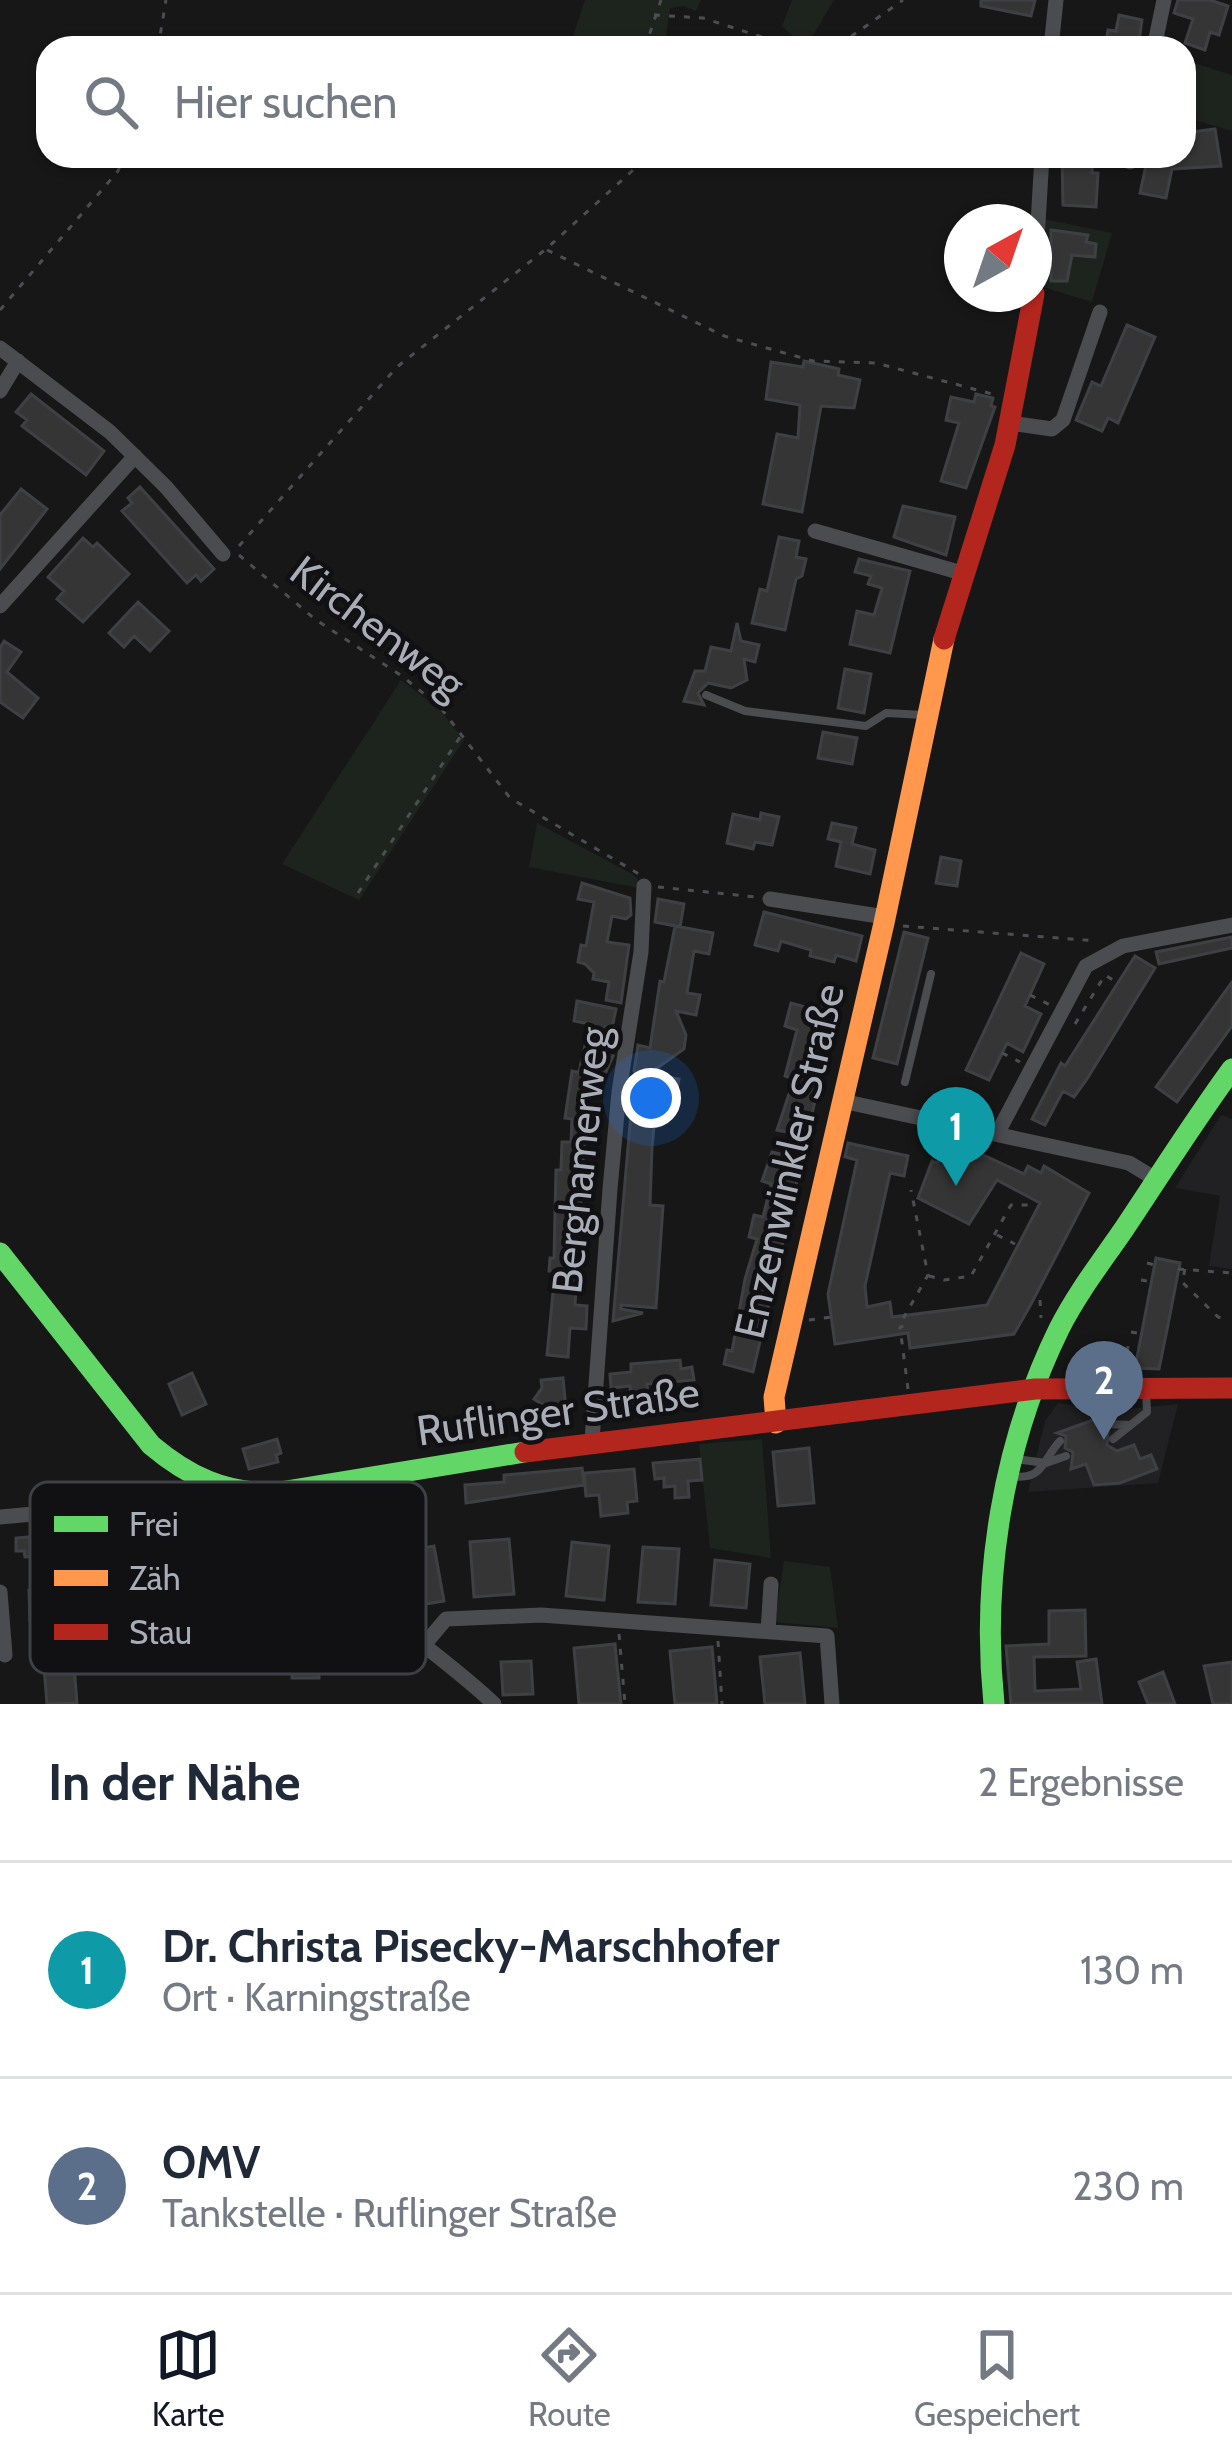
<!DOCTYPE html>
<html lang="de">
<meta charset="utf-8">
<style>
body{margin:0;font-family:Cabin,sans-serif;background:#f2f2f3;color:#1f2937}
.compass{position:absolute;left:944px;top:204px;width:108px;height:108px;border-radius:50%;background:#fff;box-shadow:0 3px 9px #0004;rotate:40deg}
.you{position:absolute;left:651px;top:1098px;width:42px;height:42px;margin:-30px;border:9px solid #fff;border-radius:50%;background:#1a73e8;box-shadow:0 0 0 18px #1a73e833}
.badge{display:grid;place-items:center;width:78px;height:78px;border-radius:50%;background:#111827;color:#fff;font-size:39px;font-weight:700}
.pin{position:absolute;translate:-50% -99px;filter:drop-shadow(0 3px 6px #0008)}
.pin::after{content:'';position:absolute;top:63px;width:42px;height:36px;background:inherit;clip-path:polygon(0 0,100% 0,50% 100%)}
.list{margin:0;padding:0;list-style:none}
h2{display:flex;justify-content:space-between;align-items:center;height:156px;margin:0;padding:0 48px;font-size:51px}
h2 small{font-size:39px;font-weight:400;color:#747a83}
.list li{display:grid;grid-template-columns:78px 1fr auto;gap:36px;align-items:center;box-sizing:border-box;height:216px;padding:0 48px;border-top:3px solid #e0e1e3}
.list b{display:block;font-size:45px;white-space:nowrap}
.list p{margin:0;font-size:39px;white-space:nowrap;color:#747a83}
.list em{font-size:39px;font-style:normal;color:#747a83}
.icon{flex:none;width:66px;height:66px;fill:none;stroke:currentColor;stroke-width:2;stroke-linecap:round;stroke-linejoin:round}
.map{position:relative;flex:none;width:1232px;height:1704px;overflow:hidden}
.search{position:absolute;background:#fff;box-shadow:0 3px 9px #0004;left:36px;right:36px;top:36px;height:132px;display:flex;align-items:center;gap:30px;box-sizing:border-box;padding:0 42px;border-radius:36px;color:#747a83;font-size:45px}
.sheet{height:588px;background:#fff}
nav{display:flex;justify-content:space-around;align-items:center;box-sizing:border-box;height:168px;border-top:3px solid #e0e1e3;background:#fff;font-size:33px;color:#747a83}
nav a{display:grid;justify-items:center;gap:6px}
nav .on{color:#111827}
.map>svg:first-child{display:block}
.built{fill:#212123}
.green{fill:#1d241e}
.building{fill:#353536;stroke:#3f4043;stroke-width:3}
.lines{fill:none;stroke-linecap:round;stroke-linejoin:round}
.path{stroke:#4d4e52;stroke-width:3;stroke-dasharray:6 9;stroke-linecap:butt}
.lane{stroke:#4b4c50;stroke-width:8}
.street{stroke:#4b4c50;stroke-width:15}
.fast{stroke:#63d668;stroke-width:21}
.slow{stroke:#ff974d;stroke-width:21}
.jam{stroke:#b3261e;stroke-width:21}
.labels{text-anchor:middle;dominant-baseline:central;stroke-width:9;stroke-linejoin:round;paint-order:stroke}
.street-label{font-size:42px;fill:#a8adb8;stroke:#111113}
.key{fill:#111113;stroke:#3e4045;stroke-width:3}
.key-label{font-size:33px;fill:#a8adb8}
</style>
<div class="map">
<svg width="1232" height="1704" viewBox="0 0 1232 1704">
<rect width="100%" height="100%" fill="#171717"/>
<path class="built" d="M1221,1115L1232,1119V1269L1209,1266L1220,1196L1175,1188Z
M1058,1403L1109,1411L1178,1404L1158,1483L1028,1492L1045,1421Z"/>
<path class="green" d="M585,0H701L696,11L683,6L670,8L664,48H569Z
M792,0H834L808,44L798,41L782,26Z
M1184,60L1232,75V131L1184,117Z
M1043,219L1112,233L1092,302L1040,286Z
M401,680L439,709L464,740L359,900L282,864Z
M537,823L632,874L638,879L639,888L529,867Z
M762,1439L771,1558L710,1548L699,1444Z
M784,1561L830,1567L838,1628L775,1622Z"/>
<path class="building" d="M981,0H1035L1031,16L981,6Z
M1178,0H1210L1228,6L1219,35L1210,32L1205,50L1185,43L1193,19L1174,13Z
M1119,15L1142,20L1138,48H1105L1108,30L1116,31Z
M1215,129L1221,166L1172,169L1166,198L1140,193L1148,156H1184V133Z
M1062,156H1093L1092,173H1098L1096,207L1063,205Z
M1051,230L1088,235L1086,242L1096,244L1095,257L1072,255L1067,281H1051Z
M1127,325L1155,337L1118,423L1108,418L1102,431L1076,420L1092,382L1101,386Z
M804,361L839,369L838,375L860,380L854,408L821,406L802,512L763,504L777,434L798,438L800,405L766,399L771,362L803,367Z
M31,394L104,451L86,475L22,426L27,420L16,412Z
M976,394L993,398L991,406L995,407L966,488L941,481L959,423L946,420L951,397L974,402Z
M140,487L214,569L201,581L196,575L187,583L122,511L132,503L128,498Z
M21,489L47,509L0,569V515Z
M903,506L955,517L946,555L894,537Z
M779,537L799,541L796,557L806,559L802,576L796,579L785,630L752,623L760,589L767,591Z
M83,538L93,547L97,543L129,574L83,622L57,599L64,591L48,577Z
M859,559L910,571L890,653L850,644L857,611L874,615L882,588L868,584L871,576L855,572Z
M138,602L169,631L150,651L134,636L124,647L109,633Z
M737,623L741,641L759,645L755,662L744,659L747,680L731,688L708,683L698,693L704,705L684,701L695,671H705L711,647L731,651Z
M4,641L21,652L7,672L38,698L23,718L0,702V648Z
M845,669L871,674L864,713L838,708Z
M823,732L857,738L852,764L818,758Z
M761,813L779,817L772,845L755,842L753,849L727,843L733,814L760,820Z
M832,823L856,828L852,844L875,850L870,874L836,866L841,842L828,839Z
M941,857L961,861L957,886L936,883Z
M582,883L630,898L631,915L626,919L612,916L607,942L629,945L621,1003L606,1000L609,982L593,979L594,973L585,964L578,962L581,945L586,946L594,902L578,899Z
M658,899L684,904L680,927L655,922Z
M764,912L862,936L856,961L836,955L834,962L810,956L811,950L781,941L778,951L755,945Z
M675,926L713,933L709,954L694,951L687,993L700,995L696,1015L676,1011L686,1035L684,1049L649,1074L679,1079L675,1099L657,1096L652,1147L650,1205L663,1206L656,1308L621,1305V1309L643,1313L613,1321L632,1101L640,1102L645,1073L634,1071L638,1045L650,1048L660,981L664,982Z
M904,932L928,938L897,1064L873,1058Z
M1232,937V948L1159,964L1156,952Z
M1021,953L1044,964L1025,1006L1041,1014L1023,1052L1007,1043L989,1080L966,1070Z
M1135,956L1155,968L1087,1079L1074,1097L1063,1091L1045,1125L1032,1119L1061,1063L1065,1066Z
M1232,982V1026L1177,1102L1156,1087Z
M577,1001L616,1009L612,1028L606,1027L603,1055L613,1056L604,1076L579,1072L590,1024L574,1021Z
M823,1001L837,1004L807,1136L777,1130L794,1079L785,1076L797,1030L785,1026L791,1003L820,1011Z
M572,1071L588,1074L575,1305L587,1306L586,1329L570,1328L568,1357L547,1355L555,1272L549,1271L550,1258H554L556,1170H561L562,1142H571L572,1119L565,1118Z
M949,1139L1024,1174L1028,1166L1041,1173L1044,1166L1089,1193L1030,1306L1014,1334L910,1348L908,1333L835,1344L828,1294L857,1160L845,1157L848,1143L908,1156L904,1176L890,1173L865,1286L867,1307L890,1302L892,1317L987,1305L1040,1203L997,1180L969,1224L918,1198L932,1161L937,1163Z
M772,1152L802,1159L753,1372L724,1364L727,1350L732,1351L745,1279L757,1239L749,1237L754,1215L763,1217L771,1184L762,1181Z
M1156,1258L1180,1263L1167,1330L1159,1369L1135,1368Z
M680,1360L681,1369L692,1367L694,1380L647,1384L649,1406L632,1408L630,1386L611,1388L610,1374L631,1372V1364Z
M192,1373L206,1404L182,1415L169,1384Z
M563,1378L566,1410L544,1412L543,1405L534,1399L542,1388L541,1380Z
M1104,1416L1099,1425L1108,1432L1107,1445L1117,1451L1134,1445L1140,1459L1151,1455L1157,1469L1120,1483L1094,1485L1086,1464L1071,1469L1073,1452L1065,1448L1066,1436L1057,1433Z
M277,1439L281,1453L276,1455L278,1462L249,1469L243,1449Z
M809,1448L814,1503L778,1506L773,1452Z
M700,1459L702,1480L688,1481L689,1497L675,1498V1486L664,1487V1478L655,1479L653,1463Z
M582,1468L584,1485L466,1503L465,1485L504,1482V1475Z
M634,1469L637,1501L627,1502L628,1513L601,1516L599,1495L586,1496L584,1473Z
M125,1528V1536H134V1549L25,1557L24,1551H16V1538Z
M509,1539L514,1594L474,1597L470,1542Z
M572,1542L609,1546L604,1600L566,1596Z
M434,1546L444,1601L401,1608L391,1554Z
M643,1547L679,1549L675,1604L638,1602Z
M715,1560L750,1564L746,1608L711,1605Z
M58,1587L60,1619L30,1621L29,1590Z
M1085,1610L1086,1656L1034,1657L1035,1691L1081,1689L1077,1662L1096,1659L1102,1704H1011L1006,1646L1049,1644V1611Z
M51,1641H72L77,1703L47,1704L44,1667H51Z
M615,1644L621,1704H579L574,1648Z
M712,1647L717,1704H675L670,1651Z
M319,1652V1678H292V1653Z
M800,1653L805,1704H765L760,1657Z
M531,1661L533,1694L503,1695L501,1662Z
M1232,1662V1704H1213L1204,1666Z
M1163,1672L1175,1704H1148L1139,1682Z"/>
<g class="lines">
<path class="path" d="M654,15L703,18L796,48
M158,48L166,0
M645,48L661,0
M824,48L839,45L903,0
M547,250L724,336L813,361L876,363L996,395
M0,310L118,171L124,156
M239,546L397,367L546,249L632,171L640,156
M239,555L316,620L402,676L440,707L510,798L639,874
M658,887L756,897
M358,893L462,734
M903,926L1097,941
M1030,995L1050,1005
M1075,1024L1105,975L1116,982
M1002,1053L1020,1062
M997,1235L1015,1244
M1147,1263L1155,1265
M1178,1269L1232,1273
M1185,1269L1182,1282L1218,1317L1228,1319
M929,1276L944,1280L971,1276L1011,1205H1034
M1141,1280L1152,1282
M1040,1300L1041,1318
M809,1320L831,1317
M1131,1332L1142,1334
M1126,1367L1128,1346
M908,1389L900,1327L905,1326L904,1317L928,1275L911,1190
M619,1634L625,1704
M718,1641L722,1704"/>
<path class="lane" d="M706,695L745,711L866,726L886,713L924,715
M905,1082L931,974
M1107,1424L1130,1425
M1113,1439L1147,1412L1146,1392
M1015,1459L1046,1463L1066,1456
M1013,1476C1043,1481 1043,1459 1060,1441"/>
<path class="street" d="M1051,48L1056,0
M1154,48L1164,0
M1130,162L1132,156
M1034,290L1042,156
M0,348L110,432L166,487L223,554
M0,391L18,361
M1010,423L1052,429L1063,420L1100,312
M815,531L962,573
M0,606L135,456
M770,899L885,917
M842,1101L1129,1163L1157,1180
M997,1134L1086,966L1123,946L1232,925
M592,1441L610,1189L619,1092L641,952L644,886
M305,1490C327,1591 425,1638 494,1704
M148,1504L156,1660
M0,1517L166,1502L190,1494L199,1479
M0,1592L5,1655
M768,1631L771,1584
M424,1645L446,1619L541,1615L827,1636L832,1704"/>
<path class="fast" d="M0,1253L151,1445C189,1477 224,1493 274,1493L525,1452
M994,1704C981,1578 1003,1443 1059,1329C1077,1293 1102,1261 1124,1229C1160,1175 1194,1121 1232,1069"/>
<path class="slow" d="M776,1423L774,1397L884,923L944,639"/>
<path class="jam" d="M944,639L1005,445L1034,294
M525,1452L1035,1389L1232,1388"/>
</g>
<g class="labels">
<g class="street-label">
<text transform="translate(378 627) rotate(37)">Kirchenweg</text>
<text transform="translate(580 1160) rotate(-84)">Berghamerweg</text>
<text transform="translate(789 1161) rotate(-77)">Enzenwinkler Straße</text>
<text transform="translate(558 1411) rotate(-8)">Ruflinger Straße</text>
</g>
</g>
<rect x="30" y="1482" width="396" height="192" rx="18" class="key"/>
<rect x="54" y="1516" width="54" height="16" fill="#63d668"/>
<rect x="54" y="1570" width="54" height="16" fill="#ff974d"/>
<rect x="54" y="1624" width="54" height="16" fill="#b3261e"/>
<g class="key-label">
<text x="129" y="1536">Frei</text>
<text x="129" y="1590">Zäh</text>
<text x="129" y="1644">Stau</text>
</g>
</svg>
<svg class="compass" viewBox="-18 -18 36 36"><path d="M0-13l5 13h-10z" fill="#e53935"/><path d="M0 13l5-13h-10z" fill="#747a83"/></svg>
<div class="you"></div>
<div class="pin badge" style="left:956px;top:1186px;background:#0f9aa8">1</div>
<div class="pin badge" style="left:1104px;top:1440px;background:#5c6f8a">2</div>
<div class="search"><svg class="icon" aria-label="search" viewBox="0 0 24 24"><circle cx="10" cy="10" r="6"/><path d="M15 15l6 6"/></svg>Hier suchen</div>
</div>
<section class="sheet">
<h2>In der Nähe<small>2 Ergebnisse</small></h2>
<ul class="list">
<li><span class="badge" style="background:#0f9aa8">1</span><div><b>Dr. Christa Pisecky-Marschhofer</b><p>Ort · Karningstraße</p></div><em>130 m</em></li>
<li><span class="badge" style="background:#5c6f8a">2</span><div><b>OMV</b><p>Tankstelle · Ruflinger Straße</p></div><em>230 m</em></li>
</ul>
</section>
<nav>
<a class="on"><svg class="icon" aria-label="map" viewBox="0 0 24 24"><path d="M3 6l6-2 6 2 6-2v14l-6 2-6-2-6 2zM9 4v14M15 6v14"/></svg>Karte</a>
<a><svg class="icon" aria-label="directions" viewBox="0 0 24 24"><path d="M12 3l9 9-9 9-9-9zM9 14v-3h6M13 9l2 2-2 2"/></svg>Route</a>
<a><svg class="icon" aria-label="saved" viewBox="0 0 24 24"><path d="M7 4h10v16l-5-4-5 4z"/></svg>Gespeichert</a>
</nav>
